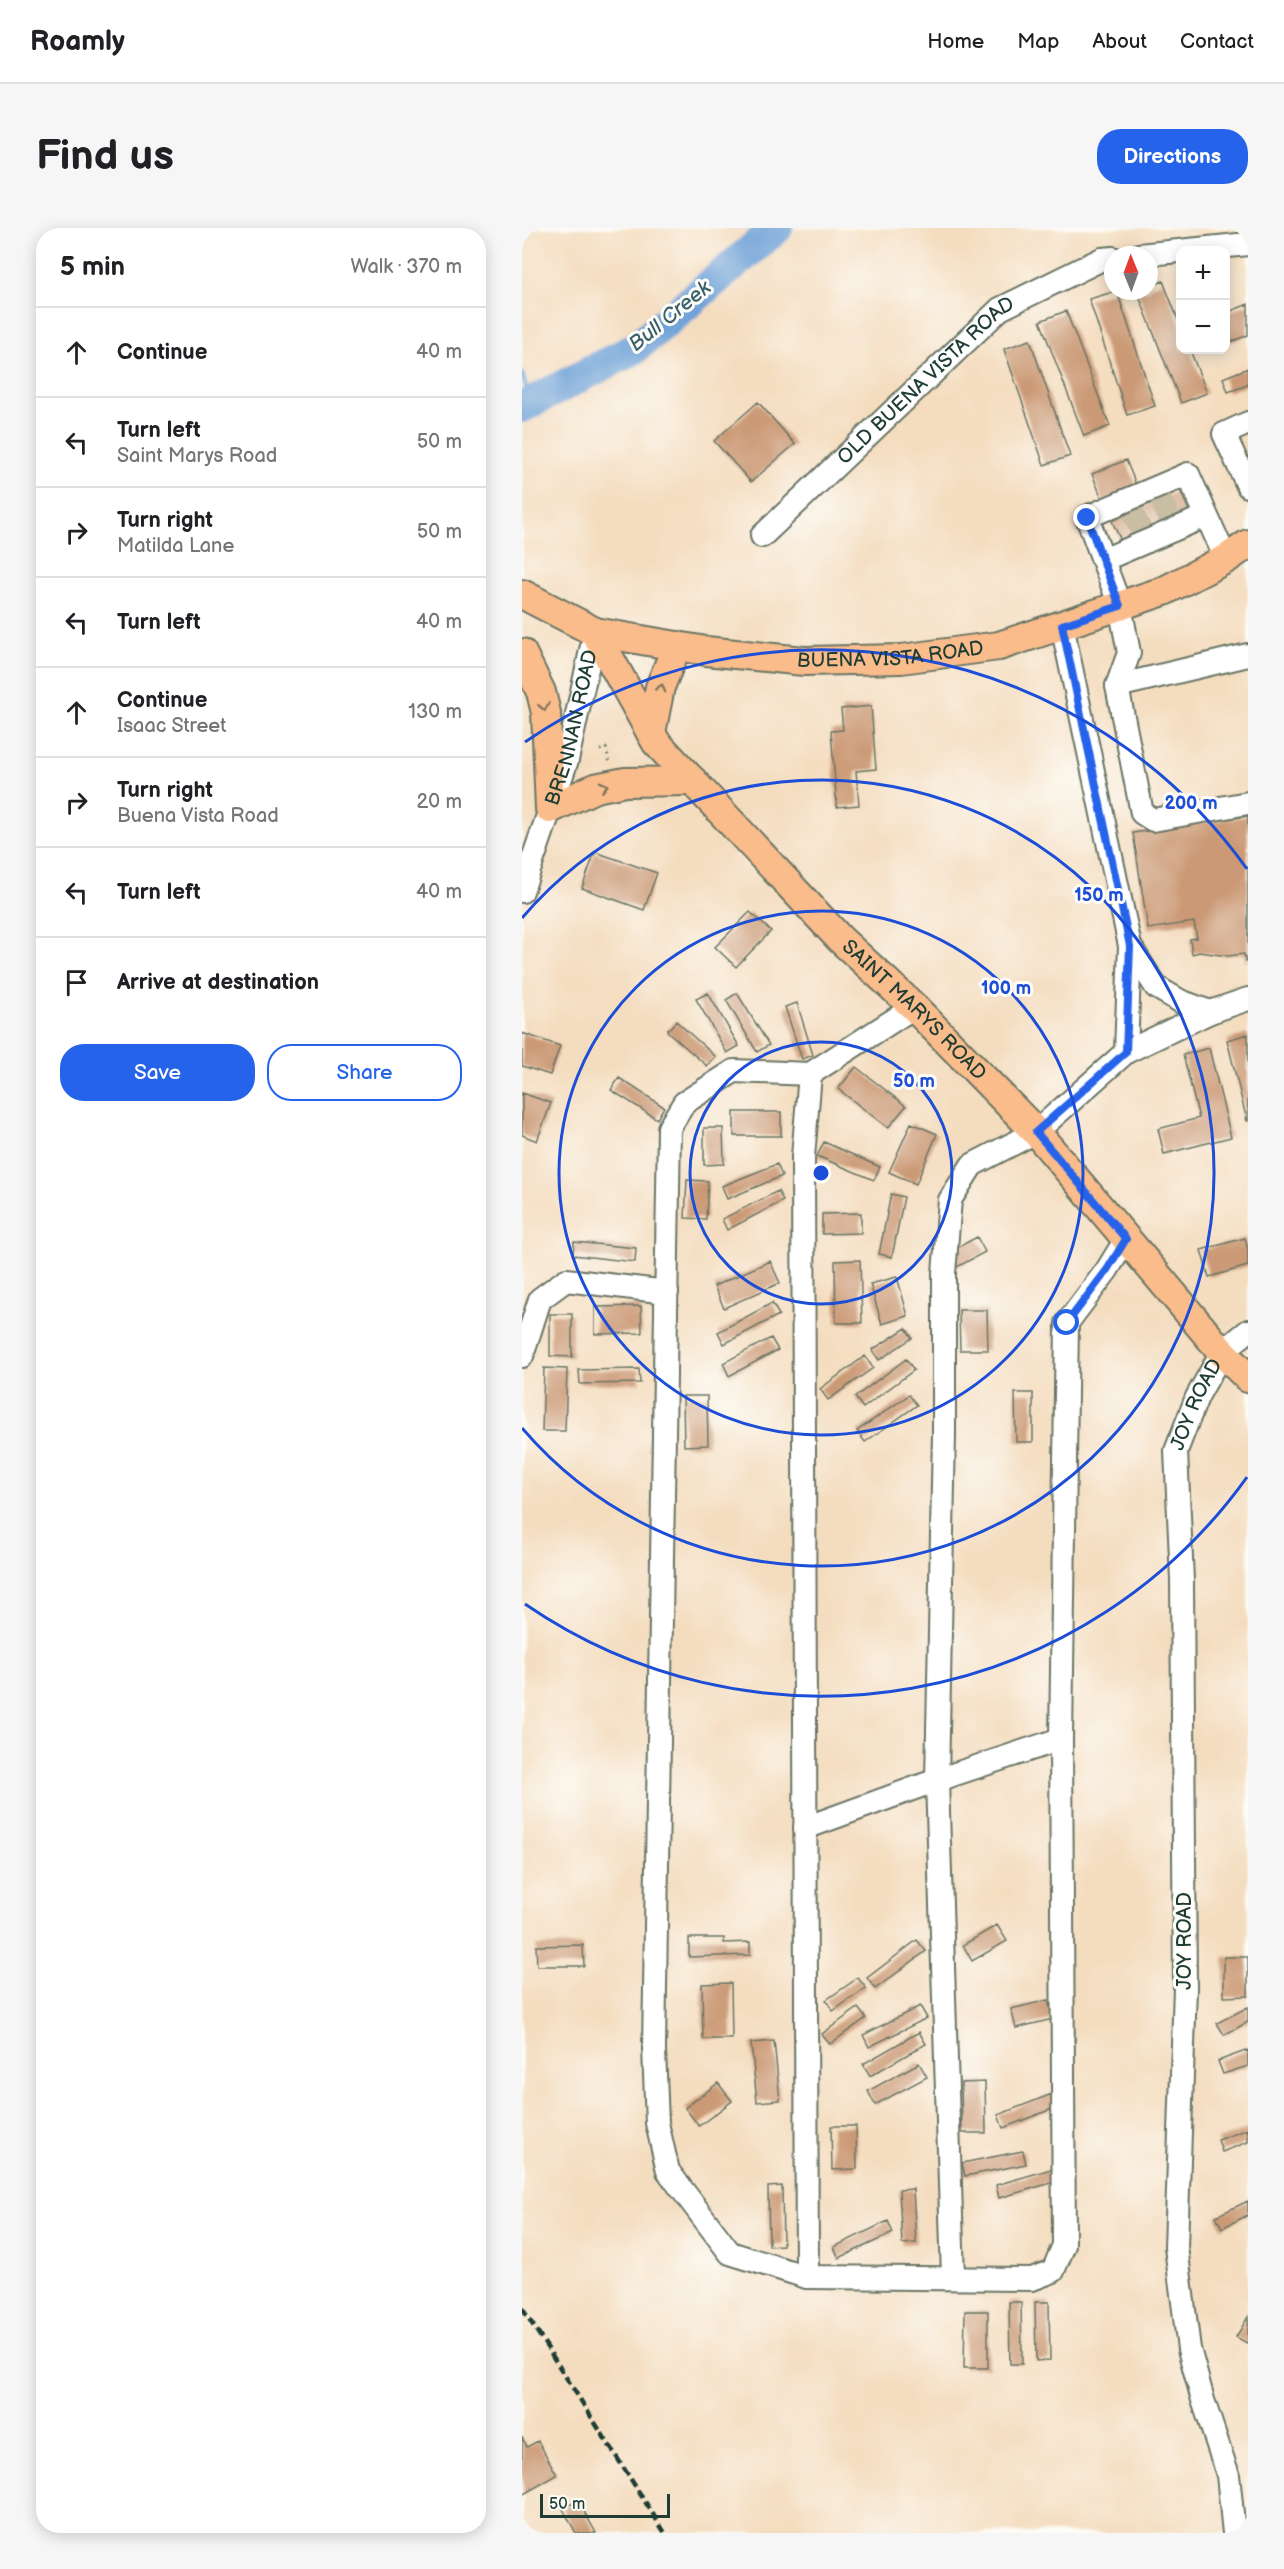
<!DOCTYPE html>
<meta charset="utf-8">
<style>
body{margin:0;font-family:"Balsamiq Sans",sans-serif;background:#f6f6f6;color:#202124}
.controls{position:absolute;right:18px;top:18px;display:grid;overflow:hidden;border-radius:12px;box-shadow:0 3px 15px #0003}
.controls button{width:54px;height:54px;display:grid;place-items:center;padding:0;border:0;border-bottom:2px solid #e0e0e0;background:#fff;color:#202124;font:30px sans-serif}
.compass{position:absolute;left:582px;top:18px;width:54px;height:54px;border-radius:50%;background:#fff;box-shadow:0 3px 15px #0003;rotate:359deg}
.scale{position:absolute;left:18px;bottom:15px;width:130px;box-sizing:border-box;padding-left:6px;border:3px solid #1f3d34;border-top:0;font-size:16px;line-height:21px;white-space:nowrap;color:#1f3d34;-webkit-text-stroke:4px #fdfcf7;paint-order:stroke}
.stop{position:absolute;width:18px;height:18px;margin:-14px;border:4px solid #2563eb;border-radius:50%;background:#fff}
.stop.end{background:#2563eb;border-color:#fff;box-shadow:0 2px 6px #0008}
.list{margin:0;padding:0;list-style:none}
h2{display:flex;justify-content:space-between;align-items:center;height:78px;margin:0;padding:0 24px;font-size:26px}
h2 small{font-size:20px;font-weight:400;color:#757577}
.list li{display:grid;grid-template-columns:39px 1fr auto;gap:18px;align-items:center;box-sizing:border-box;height:90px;padding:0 24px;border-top:2px solid #e0e0e0}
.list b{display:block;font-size:22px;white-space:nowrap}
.list p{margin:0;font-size:20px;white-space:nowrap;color:#757577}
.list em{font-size:20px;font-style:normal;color:#757577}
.actions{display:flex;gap:12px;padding:18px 24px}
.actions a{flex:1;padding:14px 0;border:2px solid #2563eb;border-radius:24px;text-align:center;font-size:21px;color:#2563eb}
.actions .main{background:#2563eb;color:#fff}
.icon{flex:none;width:33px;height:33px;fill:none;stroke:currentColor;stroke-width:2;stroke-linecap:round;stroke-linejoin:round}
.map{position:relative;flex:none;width:726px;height:2305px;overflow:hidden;border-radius:24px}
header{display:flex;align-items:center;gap:36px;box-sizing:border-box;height:84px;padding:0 30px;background:#fff;border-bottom:2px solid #e0e0e0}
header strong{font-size:28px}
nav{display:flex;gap:33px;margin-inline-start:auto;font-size:21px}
.intro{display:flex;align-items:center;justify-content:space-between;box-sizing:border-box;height:144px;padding:0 36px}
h1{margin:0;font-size:42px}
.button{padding:15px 27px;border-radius:24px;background:#2563eb;color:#fff;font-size:21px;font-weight:700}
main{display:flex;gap:36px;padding:0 36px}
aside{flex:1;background:#fff;border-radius:24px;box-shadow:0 3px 15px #0003}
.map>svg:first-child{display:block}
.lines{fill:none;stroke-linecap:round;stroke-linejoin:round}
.stream{stroke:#6a9fd6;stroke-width:5}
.river{stroke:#6a9fd6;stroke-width:32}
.building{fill:#cb9974}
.minor-tunnel{stroke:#c9bda3;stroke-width:22;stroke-dasharray:22 11;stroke-linecap:butt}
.minor-casing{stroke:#6a7565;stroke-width:26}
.major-casing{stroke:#6a7565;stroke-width:32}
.path{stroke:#6a7565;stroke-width:3;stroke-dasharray:1.5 4.5;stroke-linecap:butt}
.minor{stroke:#fff;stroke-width:22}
.major{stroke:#fabc8b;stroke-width:28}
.rail{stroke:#1f3d34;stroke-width:4.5;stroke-dasharray:9 4.5;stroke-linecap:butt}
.oneway{stroke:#82765b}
.route{stroke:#2563eb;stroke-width:8}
.ring{fill:none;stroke:#1d4ed8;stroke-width:3}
.labels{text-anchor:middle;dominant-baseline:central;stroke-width:6;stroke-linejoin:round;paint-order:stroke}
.street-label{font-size:20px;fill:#1f3d34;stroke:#fdfcf7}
.water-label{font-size:21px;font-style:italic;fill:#395f6d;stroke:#fdfcf7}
.centre{fill:#1d4ed8;stroke:#fdfcf7;stroke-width:3}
.ring-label{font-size:18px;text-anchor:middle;font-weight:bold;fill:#1d4ed8;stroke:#fdfcf7;stroke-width:6;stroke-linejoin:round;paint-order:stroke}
</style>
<header>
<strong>Roamly</strong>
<nav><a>Home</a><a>Map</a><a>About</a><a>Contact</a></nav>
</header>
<div class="intro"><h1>Find us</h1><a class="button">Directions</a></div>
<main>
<aside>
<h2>5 min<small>Walk · 370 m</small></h2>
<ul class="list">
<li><svg class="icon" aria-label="ahead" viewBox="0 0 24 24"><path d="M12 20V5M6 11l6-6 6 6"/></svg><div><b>Continue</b></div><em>40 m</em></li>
<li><svg class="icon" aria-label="left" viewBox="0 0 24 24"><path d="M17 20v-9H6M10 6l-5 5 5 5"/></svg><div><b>Turn left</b><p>Saint Marys Road</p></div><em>50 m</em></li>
<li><svg class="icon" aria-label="right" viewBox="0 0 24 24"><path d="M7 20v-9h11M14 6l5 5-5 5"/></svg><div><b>Turn right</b><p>Matilda Lane</p></div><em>50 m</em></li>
<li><svg class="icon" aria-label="left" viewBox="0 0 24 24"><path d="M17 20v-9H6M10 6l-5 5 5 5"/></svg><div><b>Turn left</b></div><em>40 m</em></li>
<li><svg class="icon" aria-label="ahead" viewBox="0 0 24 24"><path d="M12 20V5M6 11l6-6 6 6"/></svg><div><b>Continue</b><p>Isaac Street</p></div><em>130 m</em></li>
<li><svg class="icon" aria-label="right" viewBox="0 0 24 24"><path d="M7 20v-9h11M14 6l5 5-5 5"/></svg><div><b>Turn right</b><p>Buena Vista Road</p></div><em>20 m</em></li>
<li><svg class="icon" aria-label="left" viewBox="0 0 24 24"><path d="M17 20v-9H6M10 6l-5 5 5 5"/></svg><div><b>Turn left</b></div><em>40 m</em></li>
<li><svg class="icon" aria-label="arrive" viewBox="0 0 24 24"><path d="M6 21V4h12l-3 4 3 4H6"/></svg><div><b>Arrive at destination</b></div></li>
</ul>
<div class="actions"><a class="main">Save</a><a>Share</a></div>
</aside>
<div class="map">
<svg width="726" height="2305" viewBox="0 0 726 2305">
<rect width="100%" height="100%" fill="#fdfcf7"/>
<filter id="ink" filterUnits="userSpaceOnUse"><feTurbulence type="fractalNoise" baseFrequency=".0167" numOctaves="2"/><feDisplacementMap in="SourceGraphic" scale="12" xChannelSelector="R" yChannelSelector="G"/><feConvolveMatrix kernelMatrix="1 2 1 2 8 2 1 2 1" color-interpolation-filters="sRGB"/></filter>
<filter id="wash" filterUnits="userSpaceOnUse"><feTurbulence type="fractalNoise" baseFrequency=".008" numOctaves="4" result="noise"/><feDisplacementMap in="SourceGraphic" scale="24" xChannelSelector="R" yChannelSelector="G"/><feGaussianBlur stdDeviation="1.35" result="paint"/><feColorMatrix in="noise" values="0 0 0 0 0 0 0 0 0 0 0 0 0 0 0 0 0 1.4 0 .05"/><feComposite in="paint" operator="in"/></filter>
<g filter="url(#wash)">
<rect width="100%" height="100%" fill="#f4ddbf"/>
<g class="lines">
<path class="stream" d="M0,146L8,175"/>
<path class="river" d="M0,179L112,121L255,0"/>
</g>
<g id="blocks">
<path class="building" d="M641,53L658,97V122H668L685,165L659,175L615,63H627V59Z
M595,63L633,178L605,187L567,71Z
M726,76V107L704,116V85Z
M544,83L588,198L562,208L518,93Z
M508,112L548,228L522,237L482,121Z
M726,140V157L706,164L701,150Z
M236,174L273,216L229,254L192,213Z
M604,232L615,259L581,273L570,246Z
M658,262L668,285L600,315L590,293Z
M349,478L354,541L334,543L337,577L315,579L309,503L321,502L319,481Z
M726,588V734H724L722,726L706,728L677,724L670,726L668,711L675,710L672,694L626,701L611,605Z
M73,624L135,645L122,682L60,660Z
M228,684L249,703L214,739L193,719Z
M186,765L217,818L205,825L174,771Z
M215,765L247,817L235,824L204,772Z
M275,775L291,827L280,831L263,779Z
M154,793L194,829L185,838L145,803Z
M0,805L38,818L28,847L0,838Z
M726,806V893H725L705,812Z
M687,820L709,909L642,926L636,901L677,890L661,827Z
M334,839L384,878L366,900L316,861Z
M97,850L142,879L135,891L89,862Z
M0,865L29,875L15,913L0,907Z
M212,884H259V908H212Z
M389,895L415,906L394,956L367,944Z
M182,900H201L202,936L182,937Z
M302,914L358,939L352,952L295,928Z
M255,936L260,948L205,971L200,958Z
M165,952L186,953L184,991L163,990Z
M256,963L261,973L205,1002L200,991Z
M369,966L382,969L370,1029L357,1026Z
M339,985V1005L300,1006V986Z
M455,1009L463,1024L435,1039L427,1024Z
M723,1010L726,1022V1038L687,1049L679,1022Z
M52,1014L114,1020L113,1034L51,1027Z
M338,1032L340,1095H314L313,1033Z
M248,1033L258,1055L202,1080L192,1058Z
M375,1049L386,1088L360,1096L348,1056Z
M250,1075L257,1087L202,1116L196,1104Z
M119,1078L120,1105L73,1106V1079Z
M437,1082H465L466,1122H438Z
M28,1086H50V1129L28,1128Z
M384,1100L390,1110L357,1132L350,1122Z
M249,1110L256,1122L207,1148L201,1135Z
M343,1128L351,1140L306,1172L298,1161Z
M384,1131L392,1142L341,1180L333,1169Z
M22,1140L45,1141L43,1203H20Z
M117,1141L118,1155L58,1156L57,1142Z
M493,1165H511V1214H494Z
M387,1167L395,1177L343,1214L335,1203Z
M161,1168H185L186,1217L162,1218Z
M475,1697L485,1713L450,1733L441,1717Z
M167,1710H202V1715L228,1714V1727L167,1729Z
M395,1712L404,1723L353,1761L345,1750Z
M61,1717L62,1738H15L14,1718Z
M702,1729H726V1768L702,1769Z
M336,1750L344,1760L311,1783L304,1772Z
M209,1755L210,1811H181L180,1756Z
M526,1772L531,1791L494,1800L489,1781Z
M398,1778L405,1790L347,1819L341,1807Z
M726,1779V1794L702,1807L695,1795Z
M336,1780L344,1790L308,1816L300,1806Z
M397,1804L404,1816L348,1848L341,1836Z
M252,1813L258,1872L235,1874L229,1815Z
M726,1822V1838L701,1846L696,1833Z
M397,1835L405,1849L353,1877L346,1863Z
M463,1854L464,1905H440L439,1855Z
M196,1855L210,1873L177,1898L163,1880Z
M530,1866L535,1879L481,1900L476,1887Z
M309,1898H334L335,1941L310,1942Z
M726,1901V1914L700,1924L696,1912Z
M501,1923L504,1936L443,1948L440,1935Z
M533,1940L536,1953L477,1970L474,1957Z
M260,1958L261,2017L247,2018L246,1959Z
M391,1961L394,2015L380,2016L377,1962Z
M726,1973V1987L700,2000L694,1988Z
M366,1993L371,2005L317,2030L312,2019Z
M487,2074H499L500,2136H488Z
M513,2074H527L528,2132L514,2133Z
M443,2083H466V2140H442Z
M726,2089V2114L725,2115L714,2109Z
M0,2209L5,2219L16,2213L35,2247L0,2267Z
M56,2272L74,2305H54L41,2281Z"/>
</g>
</g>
<g filter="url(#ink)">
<use href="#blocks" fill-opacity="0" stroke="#6a7565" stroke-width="1.5"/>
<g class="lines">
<path class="minor-tunnel" d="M638,271L649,293
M610,284L621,306"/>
<g class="minor-casing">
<g id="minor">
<path d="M617,27L726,16"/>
<path d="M726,195L702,206L726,258"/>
<path id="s1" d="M240,308L478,81L580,31L591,30"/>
<path d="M704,331L666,246L565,289L598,378L607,425L595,458L620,585L631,592L726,575"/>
<path d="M581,332L684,288"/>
<path d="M540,397L608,718L634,759L658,773L688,784"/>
<path d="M595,458L726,427"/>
<path id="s2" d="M0,663L45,532L73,404"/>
<path d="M604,824L608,718"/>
<path d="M288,846L212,843L162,875L147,900L132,1821L135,1895L146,1943L208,2025L285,2049L510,2051L531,2043L542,2017L539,1511L415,1552L422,1206V1045L428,972L450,937L514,904L604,824L688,784L726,771"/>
<path d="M0,1128L18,1071L44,1052L145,1064"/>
<path d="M539,1511L545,1095L585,1042L604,1011"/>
<path d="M283,1600L415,1552L431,2049"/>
<path d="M285,2049L281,929L288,846L392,779"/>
<path id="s3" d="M712,2305L706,2247L681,2172L667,2121L654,2019L663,1760L660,1352L654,1223L675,1169L700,1124L726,1103"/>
</g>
</g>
<g class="major-casing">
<g id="major">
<path id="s4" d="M0,366L73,404L184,423L282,433L379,431L477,418L642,363L704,331L726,316"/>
<path id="s5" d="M73,404L134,514L318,711L392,779L514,904L700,1124L726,1150"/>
<path d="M0,425L19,464L24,485L28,581L73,560L103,554L171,553"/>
<path d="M129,505L138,459L155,418"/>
</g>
</g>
<path class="path" d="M84,520L88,536
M78,522L89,519"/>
<use href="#minor" class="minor"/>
<use href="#major" class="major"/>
<path class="rail" d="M0,2080L143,2305"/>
</g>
<defs><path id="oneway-chevron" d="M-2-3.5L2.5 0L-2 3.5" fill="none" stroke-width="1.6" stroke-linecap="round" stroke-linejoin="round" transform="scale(1.5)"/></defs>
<g class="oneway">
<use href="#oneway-chevron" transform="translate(139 460) rotate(-74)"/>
<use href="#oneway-chevron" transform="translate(22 479) rotate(79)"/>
<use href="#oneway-chevron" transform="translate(82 558) rotate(-14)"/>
</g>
</g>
<g class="lines" filter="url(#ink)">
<path class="route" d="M545,1095L585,1042L604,1011L514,904L604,824L608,718L540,397L598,378L565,290"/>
</g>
<g class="ring">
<circle cx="299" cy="945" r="131"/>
<circle cx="299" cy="945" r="262"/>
<path d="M0 690A393 393 0 1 1 0 1200"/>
<path d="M725 1249A523 523 0 0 1 3 1376M3 514A523 523 0 0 1 725 641"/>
</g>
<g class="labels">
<g class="street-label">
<text stroke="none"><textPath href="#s1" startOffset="226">OLD BUENA VISTA ROAD</textPath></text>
<text stroke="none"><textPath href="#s4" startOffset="380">BUENA VISTA ROAD</textPath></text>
<text stroke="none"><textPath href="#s2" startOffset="171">BRENNAN ROAD</textPath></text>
<text stroke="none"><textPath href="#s5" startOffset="498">SAINT MARYS ROAD</textPath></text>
<text stroke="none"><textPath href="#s3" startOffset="1140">JOY ROAD</textPath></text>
<text transform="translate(663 1713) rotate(-90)">JOY ROAD</text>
</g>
<g class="water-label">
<text transform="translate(148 88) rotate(-39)">Bull Creek</text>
</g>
</g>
<circle cx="299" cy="945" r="9" class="centre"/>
<g class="ring-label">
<text x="669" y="581">200 m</text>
<text x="577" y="673">150 m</text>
<text x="484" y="766">100 m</text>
<text x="392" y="859">50 m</text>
</g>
</svg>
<div class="controls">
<button>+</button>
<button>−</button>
</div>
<svg class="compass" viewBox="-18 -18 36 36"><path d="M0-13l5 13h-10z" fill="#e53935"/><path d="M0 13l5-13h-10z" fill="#757577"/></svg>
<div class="scale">50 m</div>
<div class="stop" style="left:545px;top:1095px"></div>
<div class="stop end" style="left:565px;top:290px"></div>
</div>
</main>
